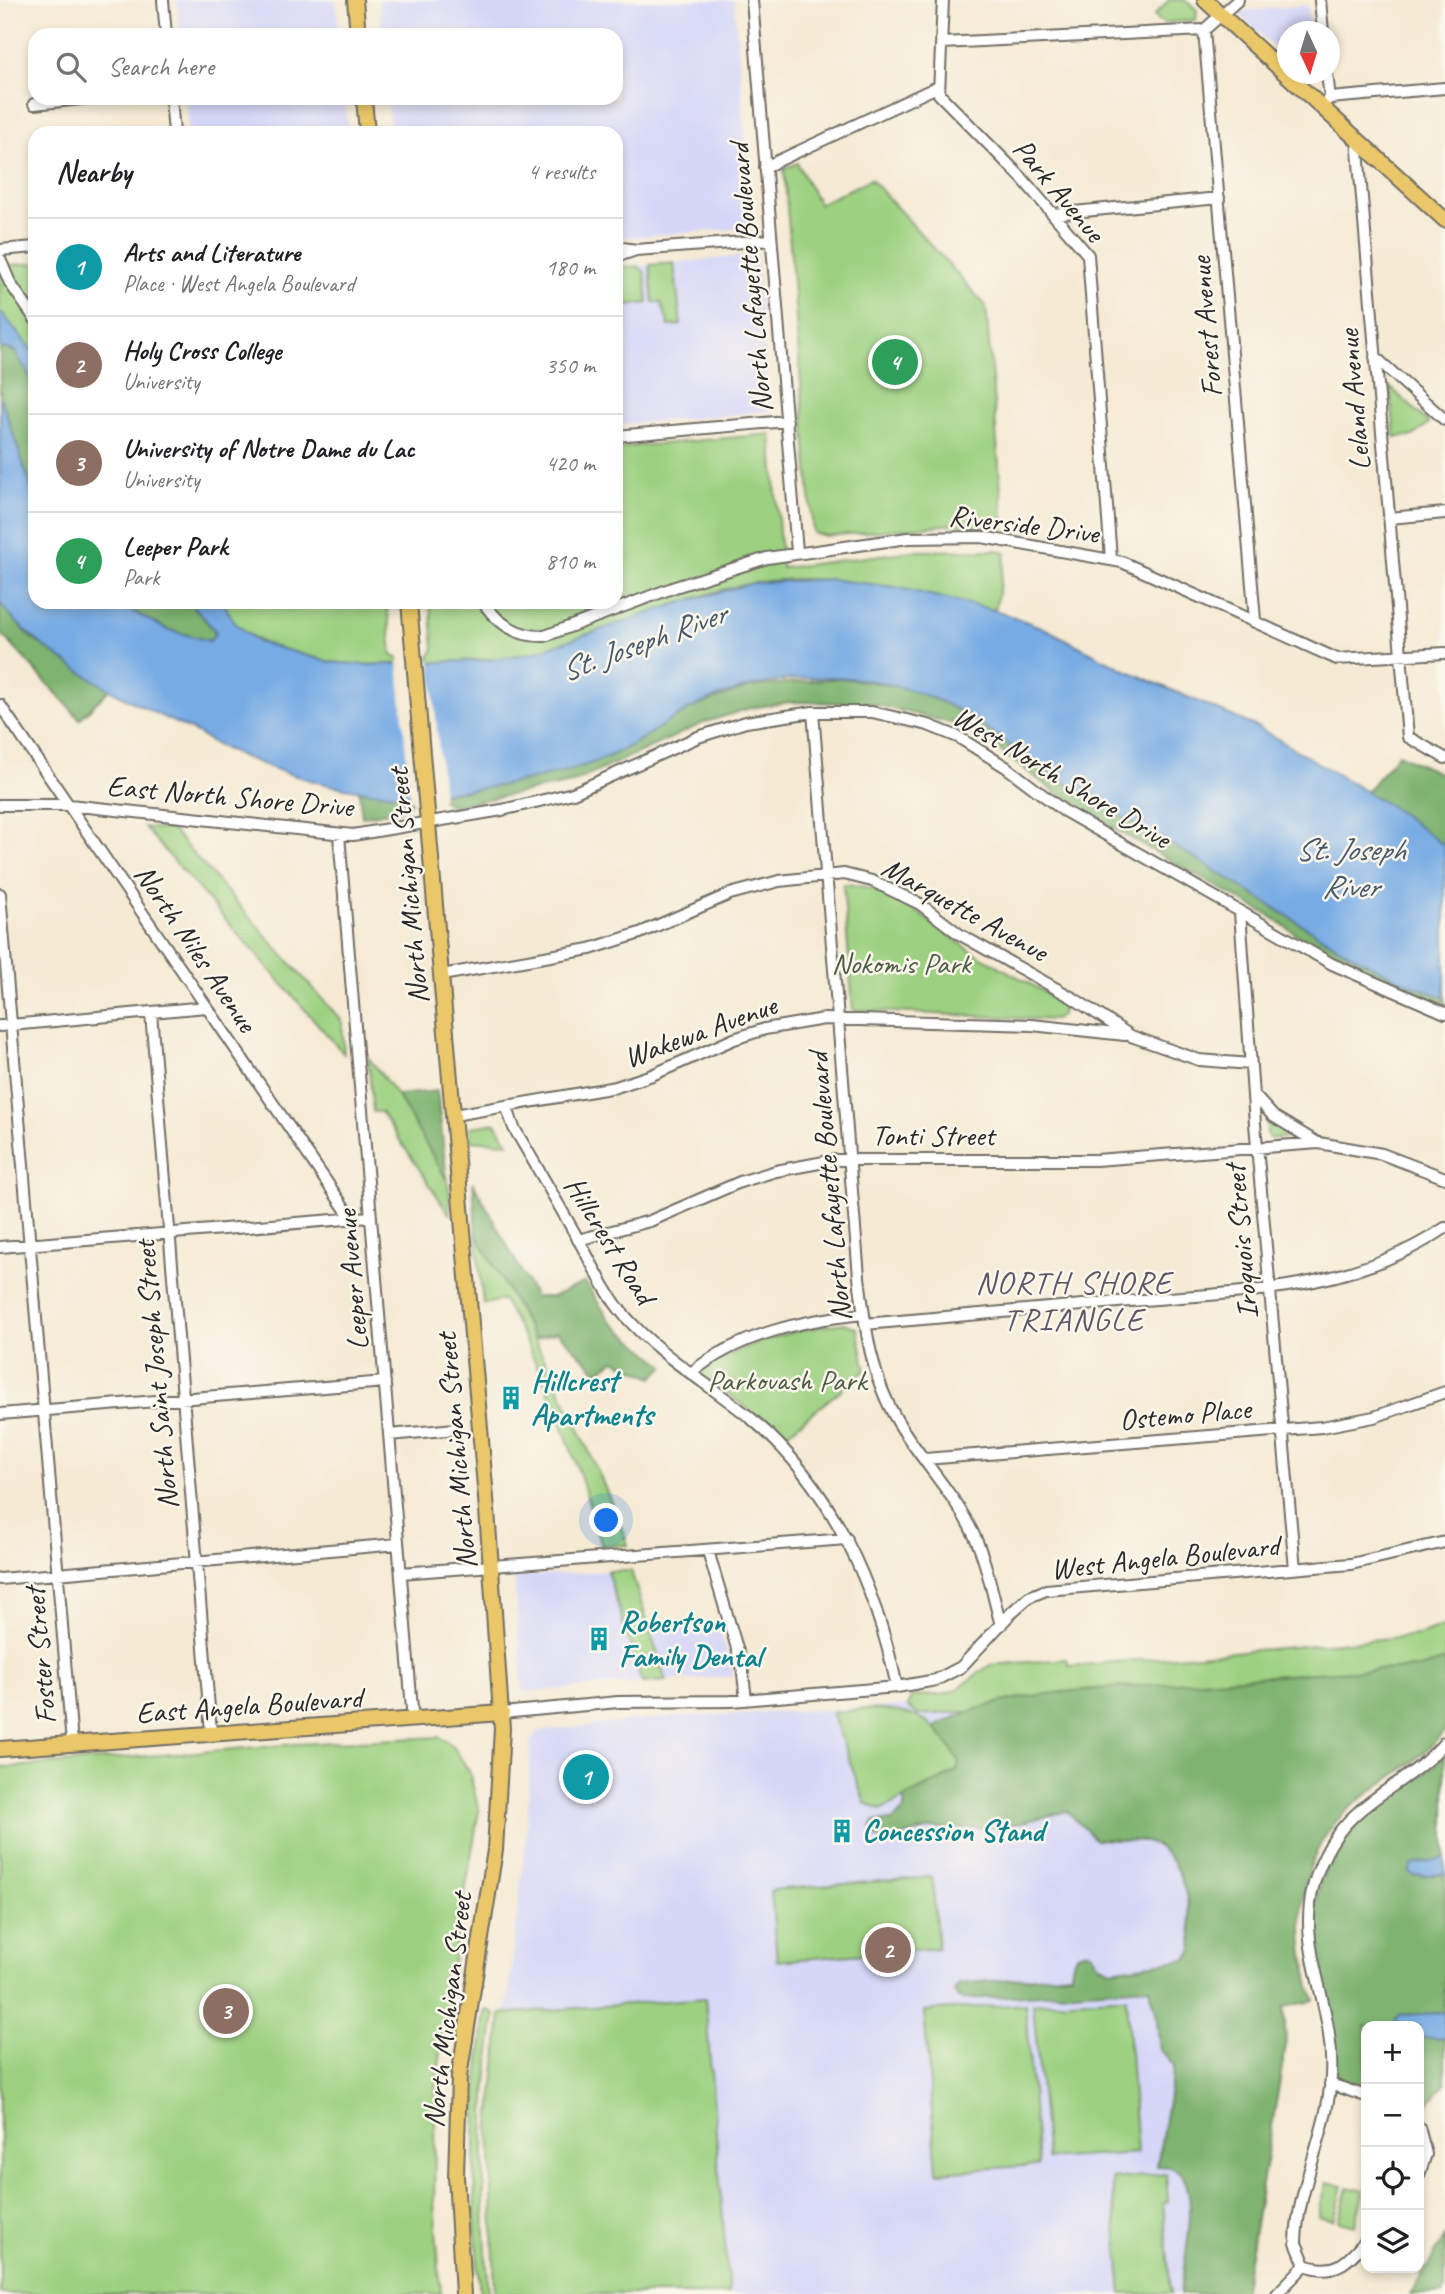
<!DOCTYPE html>
<meta charset="utf-8">
<style>
body{margin:0;font-family:Caveat,sans-serif;background:#f6f6f6;color:#202124}
.controls{position:absolute;right:21px;bottom:21px;display:grid;overflow:hidden;border-radius:14px;box-shadow:0 4px 10px #0003}
.controls button{width:63px;height:63px;display:grid;place-items:center;padding:0;border:0;border-bottom:2px solid #e0e0e0;background:#fff;color:#202124;font:35px sans-serif}
.compass{position:absolute;left:1277px;top:21px;width:63px;height:63px;border-radius:50%;background:#fff;box-shadow:0 4px 10px #0003;rotate:176deg}
.you{position:absolute;left:607px;top:1521px;width:24px;height:24px;margin:-18px;border:5px solid #fff;border-radius:50%;background:#1a73e8;box-shadow:0 0 0 10px #1a73e833}
.badge{display:grid;place-items:center;width:46px;height:46px;border-radius:50%;background:#1a73e8;color:#fff;font-size:23px;font-weight:700}
.pin{position:absolute;translate:-50% -50%;border:4px solid #fff;box-shadow:0 2px 7px #0006}
.list{margin:0;padding:0;list-style:none}
h2{display:flex;justify-content:space-between;align-items:center;height:91px;margin:0;padding:0 28px;font-size:30px}
h2 small{font-size:23px;font-weight:400;color:#757577}
.list li{display:grid;grid-template-columns:46px 1fr auto;gap:21px;align-items:center;box-sizing:border-box;height:98px;padding:0 28px;border-top:2px solid #e0e0e0}
.list b{display:block;font-size:26px;white-space:nowrap}
.list p{margin:0;font-size:23px;white-space:nowrap;color:#757577}
.list em{font-size:23px;font-style:normal;color:#757577}
.icon{flex:none;width:38px;height:38px;fill:none;stroke:currentColor;stroke-width:2;stroke-linecap:round;stroke-linejoin:round}
.map{position:relative;flex:none;width:1445px;height:2294px;overflow:hidden}
.search{position:absolute;background:#fff;box-shadow:0 4px 10px #0003;left:28px;top:28px;width:595px;height:77px;display:flex;align-items:center;gap:18px;box-sizing:border-box;padding:0 24px;border-radius:21px;color:#757577;font-size:26px}
.panel{position:absolute;background:#fff;box-shadow:0 4px 10px #0003;left:28px;top:126px;width:595px;height:483px;border-radius:21px}
.map>svg:first-child{display:block}
.built{fill:#d6d7f8}
.green{fill:#9dd181;stroke:#647e56;stroke-width:2}
.forest{fill:#7eb36f;stroke:#546f4d;stroke-width:2}
.water{fill:#77abe4;stroke:#516b88;stroke-width:2}
.pier{fill:#f5ead4}
.lines{fill:none;stroke-linecap:round;stroke-linejoin:round}
.minor-casing{stroke:#726e66;stroke-width:14}
.major-casing{stroke:#726e66;stroke-width:18}
.minor{stroke:#fff;stroke-width:10}
.major{stroke:#eac769;stroke-width:14}
.labels{text-anchor:middle;dominant-baseline:central;stroke-width:5;stroke-linejoin:round;paint-order:stroke}
.street-label{font-size:30px;fill:#2b2b2b;stroke:#fbf7ec}
.park-label{font-size:30px;fill:#4d5d45;stroke:#fbf7ec}
.culture-label{font-size:30px;font-weight:bold;fill:#0d838f;stroke:#fbf7ec;text-anchor:start}
.water-label{font-size:32px;font-style:italic;fill:#46586c;stroke:#fbf7ec}
.neighbourhood-label{font-size:32px;letter-spacing:2px;fill:#605665;stroke:#fbf7ec}
</style>
<div class="map">
<svg width="1445" height="2294" viewBox="0 0 1445 2294">
<rect width="100%" height="100%" fill="#fbf7ec"/>
<filter id="ink" filterUnits="userSpaceOnUse"><feTurbulence type="fractalNoise" baseFrequency=".0143" numOctaves="2"/><feDisplacementMap in="SourceGraphic" scale="14" xChannelSelector="R" yChannelSelector="G"/><feConvolveMatrix kernelMatrix="1 2 1 2 8 2 1 2 1" color-interpolation-filters="sRGB"/></filter>
<filter id="wash" filterUnits="userSpaceOnUse"><feTurbulence type="fractalNoise" baseFrequency=".00686" numOctaves="4" result="noise"/><feDisplacementMap in="SourceGraphic" scale="28" xChannelSelector="R" yChannelSelector="G"/><feGaussianBlur stdDeviation="1.57" result="paint"/><feColorMatrix in="noise" values="0 0 0 0 0 0 0 0 0 0 0 0 0 0 0 0 0 1.4 0 .05"/><feComposite in="paint" operator="in"/></filter>
<g filter="url(#wash)">
<rect width="100%" height="100%" fill="#f5ead4"/>
<path class="built" d="M177,0H336L339,35H181Z
M379,0H734L753,224L747,228L616,238V133H390L387,98H616V35H382Z
M1308,5L1310,31L1288,32L1287,59L1241,16L1242,11Z
M186,98H345L348,133H189Z
M756,255L769,411L616,425V268Z
M607,1571L642,1683L523,1692L514,1577Z
M717,1623L734,1676L666,1681L650,1627Z
M1379,1684L1312,1779L1205,2294H497V2065L509,1992L527,1827L531,1741L539,1731L672,1717L907,1706L919,1715Z"/>
<path class="green" d="M1169,0H1185L1197,10L1196,20L1163,23L1154,16Z
M797,163L819,204L871,179L986,306L1004,529L955,524L826,536L813,533L784,169Z
M35,263V498C17,446 0,372 6,318L0,311V266Z
M674,263L681,325L669,326L661,302H653L650,265Z
M638,266L645,273L648,303L616,306V268Z
M1390,387L1429,423L1413,436L1395,437Z
M771,434L782,568L912,551L996,550L1006,552L995,610C915,595 837,569 754,583C677,596 607,636 531,653C498,660 465,661 431,663L430,656L434,649L430,602H616V448Z
M115,602H387L392,655L398,658L399,664C351,666 287,664 248,633Z
M144,827L172,830L342,1021L344,1054Z
M843,884C892,884 931,925 970,950C1001,969 1033,983 1063,1004L1062,1015L1055,1020L853,1010Z
M368,1057C388,1083 442,1152 448,1182C450,1193 449,1205 450,1215L381,1112H373Z
M1267,1120L1290,1136V1137L1271,1139L1267,1134Z
M496,1123L508,1143L470,1140V1127Z
M476,1234C534,1334 587,1437 628,1545L602,1546C577,1461 548,1377 503,1300L483,1304Z
M844,1323L857,1328L866,1370L780,1439L751,1411L699,1373C739,1344 795,1329 844,1323Z
M607,1571H631L666,1681L642,1683Z
M1445,1625V1660L1379,1684L918,1715L907,1706L912,1696L941,1695L955,1690L990,1665L1067,1659L1069,1666L1350,1642L1419,1635Z
M862,1709C910,1709 934,1716 959,1760L957,1771L881,1810L865,1803L832,1713Z
M439,1737L452,1745L469,1771L479,1810L449,1986L436,2092L434,2203L441,2294H0V1768L296,1744Z
M932,1877L938,1948L777,1961L771,1890Z
M1126,1997L1137,2153L1047,2159L1033,2004Z
M705,1998L729,2294H495L490,2125L501,2014Z
M1025,2004L1038,2165L937,2172L924,2011Z
M488,2010L495,2015C481,2108 481,2201 489,2294H480C471,2198 473,2106 485,2011Z
M1166,2174L1168,2202L1163,2203L1171,2293L1122,2294L1112,2179Z
M1327,2182L1343,2186L1334,2220L1318,2216Z
M1348,2187L1364,2191L1355,2225L1339,2221Z"/>
<path class="forest" d="M6,347C48,361 35,461 35,498L0,396V348Z
M115,602H190L214,630L216,636L210,641L168,630Z
M0,603L31,638L111,688L80,719L0,632Z
M840,678C884,683 929,689 967,713C992,729 1014,750 1039,767C1097,804 1159,836 1218,871C1286,913 1369,973 1445,997V1003L1391,983L1306,941L1271,917L1075,807L991,744L954,724L871,703L791,702L750,708L706,722L572,783L452,806L443,801L442,794L562,771L610,756L689,709L750,687Z
M1398,754L1445,776V846L1366,792Z
M359,791L410,795L411,802L402,809L362,817Z
M437,1091L447,1180L397,1095Z
M473,1182L535,1297H552L585,1282L611,1322L665,1366L653,1378L614,1360L598,1372L557,1332L535,1339L476,1234Z
M1445,1660V1730C1421,1761 1389,1777 1358,1801C1294,1850 1293,1929 1314,2001L1284,2007L1286,2045L1243,2294H1180C1183,2265 1202,2191 1178,2171C1172,2166 1164,2166 1157,2166L1174,2066L1160,2050L1156,2011L1149,1987L964,1999L958,1998L954,1991L959,1984L1071,1974C1073,1960 1073,1950 1091,1952L1099,1964L1110,1970L1187,1959L1193,1950C1191,1915 1187,1855 1146,1841L1095,1839L1067,1811L1003,1827L930,1829L887,1840L877,1838L871,1826L874,1821H892L904,1810V1798L957,1771L959,1760L935,1727C1002,1690 1089,1690 1164,1684C1249,1677 1334,1671 1419,1668Z
M1445,1754V1858L1412,1865L1414,1876L1445,1874V2013L1400,2015L1394,2026H1366V2090L1337,2079C1335,2054 1334,2028 1330,2004C1325,1981 1316,1959 1314,1936C1312,1897 1327,1849 1356,1823C1384,1797 1421,1784 1445,1754Z
M1419,2037L1445,2039V2084L1422,2110L1419,2109Z
M1445,2237V2290L1442,2294H1411Z"/>
<path class="water" d="M0,311L35,354V386L14,350L0,348Z
M0,396L35,498V602H115L168,630L210,641L216,632L190,602H223L235,623L258,642L330,662L368,665L486,660L532,653L676,604L753,583L829,579L895,587L995,610L1046,629L1123,669L1257,727L1392,807L1445,846V997C1371,974 1287,914 1219,873C1160,836 1097,805 1039,766C984,729 961,702 892,685C829,669 746,679 688,710C662,724 639,743 612,755C579,770 539,778 503,785C395,804 321,793 221,747C211,743 203,736 193,731C134,705 38,655 0,603Z
M1445,1858V1874L1414,1876L1409,1872L1412,1865Z
M1445,2013V2039L1419,2037V2026L1393,2024L1400,2015Z"/>
<path class="pier" d="M431,660L443,798L410,799L398,661Z"/>
</g>
<g filter="url(#ink)">
<g class="lines">
<g class="minor-casing">
<path id="minor" d="M163,0L166,35
M752,0L797,552
M943,0L939,94L1021,177L1088,255L1111,559
M1320,0L1323,32
M1204,30L1255,620
M942,43L1204,30L1238,0
M171,98L174,133
M1330,98L1445,88
M1324,103L1330,98L1327,74
M34,104L91,98
M1357,139L1408,737L1445,758
M765,167L939,86
M1053,214L1219,198
M616,247L636,250L771,240
M0,250L35,247
M616,257L636,250
M0,259L10,283L35,319
M1375,357L1445,420
M616,436L787,421
M1389,518L1445,513
M483,602C498,624 518,637 545,636L675,587L767,558L908,538L982,537L1122,562L1337,659L1445,653
M0,705L352,1219
M813,712L859,1277C865,1327 871,1378 898,1422C921,1460 953,1492 973,1533C987,1561 992,1594 1001,1625
M0,805H69L353,835L502,810L573,793L698,737L746,722L813,712H872L928,725L958,737L1006,767L1064,811L1332,964L1445,1013
M339,835L413,1721
M0,894L72,1743
M1240,912L1255,1124L1295,1569
M442,975L590,949L640,933L730,894L779,881L844,874L872,881L920,904L959,934L1073,998L1131,1036L1199,1060L1251,1064
M151,1013L211,1732
M0,1026L206,1007
M1253,1094L1273,1116L1316,1142
M507,1108L514,1128C536,1165 557,1202 578,1239C593,1265 606,1294 625,1316C662,1358 711,1385 753,1420C832,1487 876,1587 897,1687
M454,1115L616,1087L652,1075L734,1039L765,1029L824,1019L1032,1025L1125,1035
M578,1240L650,1221L740,1182L776,1171L835,1160H1096L1319,1143L1382,1154L1445,1178
M0,1247L371,1217
M865,1324C953,1316 1041,1309 1129,1301C1239,1292 1351,1292 1445,1228
M691,1373C739,1334 803,1320 863,1314
M0,1414L385,1382
M389,1435L456,1429
M925,1459L1322,1427L1374,1417L1445,1392
M708,1551L742,1665L746,1700
M401,1573L847,1539
M0,1579L398,1544
M502,1713L618,1702L731,1701L897,1687L936,1680L961,1667L1013,1611L1029,1597L1046,1590L1351,1564L1445,1542
M1330,2084L1366,2096
M1419,2127L1426,2154L1419,2175
M1366,2240C1348,2262 1335,2276 1305,2265L1296,2243C1297,2187 1328,2133 1331,2076C1336,1989 1279,1932 1331,1844C1358,1798 1412,1782 1445,1742
M1277,2294L1305,2265"/>
</g>
<g class="major-casing">
<path id="major" d="M355,0L358,35
M1205,0L1445,220
M364,98L367,133
M409,602L487,1510L502,1729L495,1850L459,2077L456,2176L463,2294
M0,1749L502,1713"/>
</g>
<use href="#minor" class="minor"/>
<use href="#major" class="major"/>
</g>
</g>
<defs>
<g id="building-bare" transform="scale(1.89)"><path d="M-4-6H4V6H1V3H-1V6H-4ZM-2.5-4.3h1.7v1.8h-1.7ZM.8-4.3h1.7v1.8H.8ZM-2.5-1h1.7V.8h-1.7ZM.8-1h1.7V.8H.8Z" fill="#0f9aa8" stroke="#fbf7ec" stroke-width="2.5" paint-order="stroke"/></g>
</defs>
<g fill-rule="evenodd">
<use href="#building-bare" x="511" y="1398"/>
<use href="#building-bare" x="599" y="1639"/>
<use href="#building-bare" x="842" y="1831"/>
</g>
<g class="labels">
<g class="street-label">
<text transform="translate(1059 190) rotate(50)">Park Avenue</text>
<text transform="translate(750 278) rotate(-95)">North Lafayette Boulevard</text>
<text transform="translate(1206 327) rotate(-95)">Forest Avenue</text>
<text transform="translate(1354 400) rotate(-95)">Leland Avenue</text>
<text transform="translate(1024 524) rotate(7)">Riverside Drive</text>
<text transform="translate(1062 777) rotate(31)">West North Shore Drive</text>
<text transform="translate(230 796) rotate(5)">East North Shore Drive</text>
<text transform="translate(408 886) rotate(-95)">North Michigan Street</text>
<text transform="translate(965 909) rotate(29)">Marquette Avenue</text>
<text transform="translate(196 948) rotate(56)">North Niles Avenue</text>
<text transform="translate(700 1031) rotate(-20)">Wakewa Avenue</text>
<text x="933" y="1135">Tonti Street</text>
<text transform="translate(829 1187) rotate(-95)">North Lafayette Boulevard</text>
<text transform="translate(610 1240) rotate(58)">Hillcrest Road</text>
<text transform="translate(1241 1242) rotate(-95)">Iroquois Street</text>
<text transform="translate(352 1280) rotate(-95)">Leeper Avenue</text>
<text transform="translate(156 1375) rotate(-95)">North Saint Joseph Street</text>
<text transform="translate(1185 1414) rotate(-5)">Ostemo Place</text>
<text transform="translate(456 1451) rotate(-95)">North Michigan Street</text>
<text transform="translate(1165 1557) rotate(-6)">West Angela Boulevard</text>
<text transform="translate(40 1656) rotate(-95)">Foster Street</text>
<text transform="translate(249 1705) rotate(-4)">East Angela Boulevard</text>
<text transform="translate(447 2010) rotate(-83)">North Michigan Street</text>
</g>
<g class="park-label">
<text x="901" y="963">Nokomis Park</text>
<text x="787" y="1380">Parkovash Park</text>
</g>
<g class="culture-label">
<text x="531" y="1381">Hillcrest<tspan x="531" dy="34">Apartments</tspan></text>
<text x="619" y="1622">Robertson<tspan x="619" dy="34">Family Dental</tspan></text>
<text x="862" y="1831">Concession Stand</text>
</g>
<g class="water-label">
<text transform="translate(643 642) rotate(-20)">St. Joseph River</text>
<text x="1350" y="849">St. Joseph<tspan x="1350" dy="37">River</tspan></text>
</g>
<g class="neighbourhood-label">
<text x="1074" y="1282">NORTH SHORE<tspan x="1074" dy="37">TRIANGLE</tspan></text>
</g>
</g>
</svg>
<div class="controls">
<button>+</button>
<button>−</button>
<button><svg class="icon" aria-label="locate" viewBox="0 0 24 24"><circle cx="12" cy="12" r="6"/><path d="M12 2v4M12 18v4M2 12h4M18 12h4"/></svg></button>
<button><svg class="icon" aria-label="layers" viewBox="0 0 24 24"><path d="M12 4l9 5-9 5-9-5zM3 14l9 5 9-5"/></svg></button>
</div>
<svg class="compass" viewBox="-18 -18 36 36"><path d="M0-13l5 13h-10z" fill="#e53935"/><path d="M0 13l5-13h-10z" fill="#757577"/></svg>
<div class="you"></div>
<div class="pin badge" style="left:586px;top:1777px;background:#0f9aa8">1</div>
<div class="pin badge" style="left:888px;top:1950px;background:#8d6e63">2</div>
<div class="pin badge" style="left:226px;top:2011px;background:#8d6e63">3</div>
<div class="pin badge" style="left:895px;top:362px;background:#2e9e5b">4</div>
<div class="search"><svg class="icon" aria-label="search" viewBox="0 0 24 24"><circle cx="10" cy="10" r="6"/><path d="M15 15l6 6"/></svg>Search here</div>
<section class="panel">
<h2>Nearby<small>4 results</small></h2>
<ul class="list">
<li><span class="badge" style="background:#0f9aa8">1</span><div><b>Arts and Literature</b><p>Place · West Angela Boulevard</p></div><em>180 m</em></li>
<li><span class="badge" style="background:#8d6e63">2</span><div><b>Holy Cross College</b><p>University</p></div><em>350 m</em></li>
<li><span class="badge" style="background:#8d6e63">3</span><div><b>University of Notre Dame du Lac</b><p>University</p></div><em>420 m</em></li>
<li><span class="badge" style="background:#2e9e5b">4</span><div><b>Leeper Park</b><p>Park</p></div><em>810 m</em></li>
</ul>
</section>
</div>
